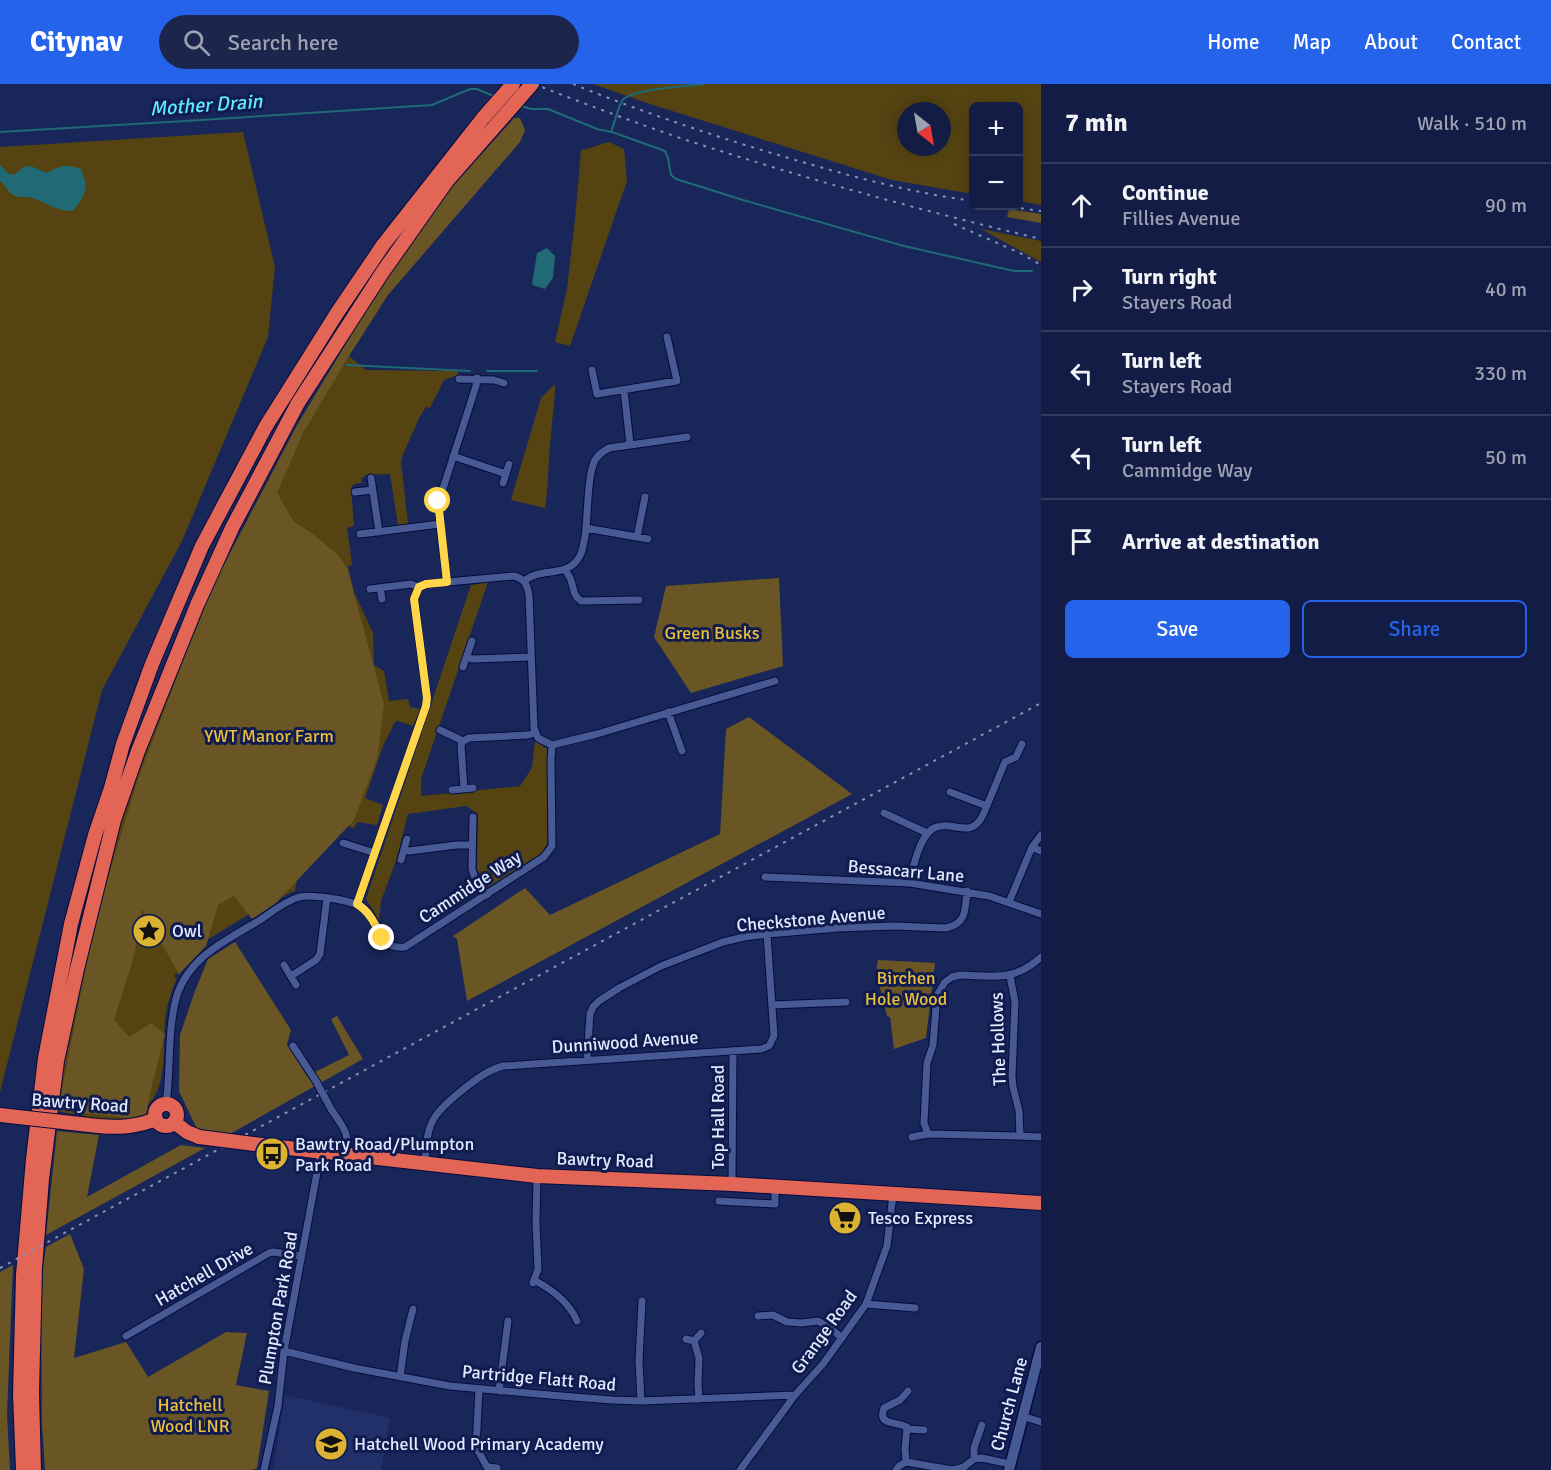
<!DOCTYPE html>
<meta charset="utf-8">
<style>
body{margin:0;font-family:Signika,sans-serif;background:#1c254b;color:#f1f3f6}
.controls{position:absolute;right:18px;top:18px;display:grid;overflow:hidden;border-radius:9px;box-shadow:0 3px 15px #0003}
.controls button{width:54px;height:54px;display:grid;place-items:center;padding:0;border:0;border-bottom:2px solid #323a5d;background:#131c44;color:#f1f3f6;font:30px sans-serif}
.compass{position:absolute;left:897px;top:18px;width:54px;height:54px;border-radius:50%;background:#131c44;box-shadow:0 3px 15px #0003;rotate:149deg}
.stop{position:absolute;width:18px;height:18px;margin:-14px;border:4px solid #ffd54a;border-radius:50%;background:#fff}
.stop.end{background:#ffd54a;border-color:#fff;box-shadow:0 2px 6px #0008}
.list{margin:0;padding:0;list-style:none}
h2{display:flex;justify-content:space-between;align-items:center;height:78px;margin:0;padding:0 24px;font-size:26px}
h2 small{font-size:20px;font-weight:400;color:#9da1b2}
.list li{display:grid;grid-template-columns:39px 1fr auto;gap:18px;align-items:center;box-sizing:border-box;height:84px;padding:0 24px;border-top:2px solid #323a5d}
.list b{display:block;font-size:22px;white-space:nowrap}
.list p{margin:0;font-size:20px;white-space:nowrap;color:#9da1b2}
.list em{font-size:20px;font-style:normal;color:#9da1b2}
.actions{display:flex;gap:12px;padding:18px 24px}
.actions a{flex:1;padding:14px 0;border:2px solid #2563eb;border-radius:9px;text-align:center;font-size:21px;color:#2563eb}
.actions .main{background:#2563eb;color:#fff}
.icon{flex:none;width:33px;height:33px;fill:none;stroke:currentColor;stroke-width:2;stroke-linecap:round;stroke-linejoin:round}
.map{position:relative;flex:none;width:1041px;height:1386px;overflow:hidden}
header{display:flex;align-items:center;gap:36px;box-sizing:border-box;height:84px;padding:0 30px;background:#2563eb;color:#fff}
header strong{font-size:28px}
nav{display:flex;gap:33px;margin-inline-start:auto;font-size:21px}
.search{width:420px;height:54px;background:#1c254b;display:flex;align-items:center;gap:15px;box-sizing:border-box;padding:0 21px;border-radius:33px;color:#9da1b2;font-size:22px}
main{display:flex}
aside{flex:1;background:#131c44}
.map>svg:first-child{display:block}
.built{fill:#213069}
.green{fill:#554412;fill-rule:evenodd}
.forest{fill:#695624}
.water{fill:#206a75}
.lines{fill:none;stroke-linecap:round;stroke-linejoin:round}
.stream{stroke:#206a75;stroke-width:2}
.street-casing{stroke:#060b3e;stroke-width:9}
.secondary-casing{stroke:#060b3e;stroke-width:13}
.highway-casing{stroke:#060b3e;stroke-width:16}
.street{stroke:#475a93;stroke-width:7}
.secondary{stroke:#475a93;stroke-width:10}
.highway{stroke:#e26556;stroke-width:14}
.rail{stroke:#8892b4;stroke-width:2;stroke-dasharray:3 6;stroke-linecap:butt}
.street-bridge-casing{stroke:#060b3e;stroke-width:9;stroke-linecap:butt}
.highway-bridge-casing{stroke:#060b3e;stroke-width:16;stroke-linecap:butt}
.street-bridge{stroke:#475a93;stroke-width:7}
.highway-bridge{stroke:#e26556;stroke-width:14}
.route{stroke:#ffd54a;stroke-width:8}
.labels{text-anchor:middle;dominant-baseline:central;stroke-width:6;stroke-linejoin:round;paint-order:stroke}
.park-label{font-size:18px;fill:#ecbf3a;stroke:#101c4f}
.street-label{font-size:18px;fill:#e1e9fd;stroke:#101c4f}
.poi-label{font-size:18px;fill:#e1e9fd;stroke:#101c4f;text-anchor:start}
.water-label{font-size:20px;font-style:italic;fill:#61eafe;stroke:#101c4f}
</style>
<header>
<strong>Citynav</strong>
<div class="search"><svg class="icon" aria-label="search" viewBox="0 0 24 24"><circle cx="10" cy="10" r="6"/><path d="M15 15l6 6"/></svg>Search here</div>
<nav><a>Home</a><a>Map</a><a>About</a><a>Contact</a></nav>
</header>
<main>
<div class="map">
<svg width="1041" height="1386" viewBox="0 0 1041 1386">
<rect width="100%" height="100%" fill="#19265a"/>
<path class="built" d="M285,1311L390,1334L381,1386H273Z"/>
<path class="green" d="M593,0H1041V121L1019,117L1018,22H974L973,110L892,96L650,20ZM906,27H942V63H906Z
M243,48L275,183L268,253L182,457L102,606L0,1008V63Z
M609,58L624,65L627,97L570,262L555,258L567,205L575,135L581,66C591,65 599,60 609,58Z
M981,145L1041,157V178L1039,177Z
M349,272L366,286L458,287V291L444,296L430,324L426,323L420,332L402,373L401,378L408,440L398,441L390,390L366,391L361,395L362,399L354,400L351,404L354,442L347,444L352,480L348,483L354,508L373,549L374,581L384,587L389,617L408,615L410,623L420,625L413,642L398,637L395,638L383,662L365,714L383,721L377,741L357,738L354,744L347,742L298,791L295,807C279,812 267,826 251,829L202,859L195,867L179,891L176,889L174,893L177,894C172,906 168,917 166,929C161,960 171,1002 144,1025C137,1031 127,1036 119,1036C98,1036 76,1030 55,1027L64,967L100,807L130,709L155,638L197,535L253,427Z
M555,300C555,318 552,334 551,352C548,376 549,400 545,424L511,416L541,314Z
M488,498L421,695V712L520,702L532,684L535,657L547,665V760L542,769L488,803L477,785L478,730L466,722L408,730L396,777L381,817L379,836L366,815L471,501Z"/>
<path class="forest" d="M514,34H520L525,46L520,58L388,211L349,272L303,349L277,409L293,437L314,451L338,471L347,484L384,620L377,675L354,736L276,819L252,835L234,812L218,821L206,862L179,890L142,825L134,872L114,936L129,953L151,939L165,950L151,1005L145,1036L58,1026L95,837L138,695L209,509L296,343L381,201L453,102Z
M1009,125L1041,130V139L1007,133Z
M779,494L783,582L691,609L654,553L666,502Z
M749,633L852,710L467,917L457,855L453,852L525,804L550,831L720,750L726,645Z
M235,858L291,946L287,960L307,992L349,971L331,935L337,932L363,975L228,1051L197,1045L179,1007L180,951L195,907L208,875Z
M878,876L935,879L926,954L894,965L890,933L887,932L876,888Z
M57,1047L99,1051L87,1113L181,1061L205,1064L46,1151Z
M70,1150L84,1185L74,1274L126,1258L148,1293L226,1248L247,1249L236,1301L269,1307L257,1384L252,1386H45L42,1340L41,1235L43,1184L46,1163Z
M13,1181L7,1331L10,1386H0V1188Z"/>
<path class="water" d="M0,81L8,89L14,91L25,82L33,83L47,89C60,81 67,80 81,85C90,105 85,111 73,127C52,127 44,115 27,113C21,112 19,114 13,111C7,107 6,101 0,97Z
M547,164L555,172L553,194L545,205L532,201L537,169Z"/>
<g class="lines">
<path class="stream" d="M521,22L531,25H548L597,45L611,48C615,38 617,26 622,17C629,5 688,2 704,0
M0,48L185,37L432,21L470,5H477L496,13
M612,48L665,67L668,74L671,91L676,95L743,116L904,162L1014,187H1032
M347,281L470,287
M487,287H537"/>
<g class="street-casing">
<path id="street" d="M592,286L597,310L677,297L667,253
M459,295L494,296L504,299
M624,306L630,360
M453,372L506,390
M371,394L379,448
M503,399L509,380
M355,408L372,406
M586,444L648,455
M360,450L440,440
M637,453L645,413
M565,486C568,490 571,495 572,500C574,507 574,512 581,517L639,516
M524,497C540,483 565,494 578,475C583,469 583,461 585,453C588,433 587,391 595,376C599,370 603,367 609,364L687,353
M447,498L440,440L439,417L476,302L477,294
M380,504L382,515
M370,505L411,500L419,503
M467,573L472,575L531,573
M463,583L472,557
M668,628L682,667
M440,646L463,657
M552,661L597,650L775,597
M464,705L461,661L463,657L469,654L528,651L535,649
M452,706L473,704
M950,708L987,722
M884,729L925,748L927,750
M473,733L472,785L475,794L487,811
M343,759L375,769
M1032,763L1041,767
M404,766L409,767L457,761H472
M401,776L407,755
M765,793L910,799L989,812L1041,830
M910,799C912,785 920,751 934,744C953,735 970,757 983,731L1005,678L1016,673L1022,660
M1009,818L1032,763L1041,751
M357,820L426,622L427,614L414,515L419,503L426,500L513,492C524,494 527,500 529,511L534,644L538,654L552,661
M284,881L296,901
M291,892L316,876L320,870L327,814
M1010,892L1015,918L1012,992L1013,1003L1019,1027L1020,1052L928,1050L924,1039L927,979L933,961L937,911L945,898L952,893L960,891C994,892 1013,898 1041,873
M772,921L846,918
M293,962L316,997
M587,976L590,930L593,923L599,917L619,904L661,882L723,858L744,853L767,850L838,844L893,842L946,844C967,839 965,826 967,807
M166,1021C171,985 167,945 177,911C190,872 227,856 260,836C272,828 285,817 299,813C311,810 347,816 358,821C382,832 372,866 405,863L544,773L552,762L551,675L552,661
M331,1025C343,1043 350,1049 347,1071
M1020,1052L1041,1053
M912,1053L928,1050
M425,1080C426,1065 426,1046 435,1033C443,1020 476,994 490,987C494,985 499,983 503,982L761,965L769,962L774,952L767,850
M732,1100L733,967
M719,1117L775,1120V1102
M534,1196C553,1206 569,1218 577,1237
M533,1199L538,1185L536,1139L537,1092
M866,1220L915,1224
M758,1232L773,1231L787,1238L802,1239L818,1237L830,1244L842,1254
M126,1252L269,1169L273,1168L301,1172
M686,1255L694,1257L701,1249
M694,1257L699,1274L698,1300L699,1315
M284,1267L354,1284L450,1302L561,1312L612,1316L641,1317L795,1311
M400,1293L405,1257L413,1225
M479,1305L476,1363L487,1383L497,1384
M499,1307L508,1237
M641,1317L639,1277L642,1217
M1022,1332L1041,1338
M908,1345L924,1346
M974,1375V1364L982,1341
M906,1378L905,1365L907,1343C896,1337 877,1342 884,1324L900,1316L908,1307
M264,1386L278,1322L284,1267L321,1067
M740,1386L795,1311L823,1280L866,1220L887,1162L893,1110
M896,1386L899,1382L906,1378L953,1386L964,1383L974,1375L982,1374L1010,1380"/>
</g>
<g class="secondary-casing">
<path id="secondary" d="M1009,1386L1041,1263"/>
</g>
<g class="highway-casing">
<path id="highway" d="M155 1031a11 11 0 1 1 22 0a11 11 0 1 1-22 0Z
M174,1038L187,1048L199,1053
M98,1042C119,1044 136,1043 156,1035
M262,1061L537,1092L732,1100L1041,1119
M23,1386L20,1310L23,1191L33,1075L45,974L71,840L95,751L111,704L123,660L152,580L202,462L266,342L337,229L383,161L483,34L513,0
M34,1386L32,1309L35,1184L42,1095L57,977L77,885L114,736L138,667L197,521L232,444L298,319L382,189L447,97L532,0"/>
</g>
<use href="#street" class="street"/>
<use href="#secondary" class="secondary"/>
<use href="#highway" class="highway"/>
<path class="rail" d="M534,0C582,19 631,37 680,54C799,93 919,126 1041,155
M573,0C637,26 702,48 768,68C836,88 904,108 974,117
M1003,122L1041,127
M954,140L1020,169L1041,181
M0,1184L1041,619"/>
<g class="street-bridge-casing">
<path id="street-bridge" d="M316,997L331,1025"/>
</g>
<g class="highway-bridge-casing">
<path id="highway-bridge" d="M0,1031L98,1042
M199,1053L262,1061"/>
</g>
<use href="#street-bridge" class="street-bridge"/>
<use href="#highway-bridge" class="highway-bridge"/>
</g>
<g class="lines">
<path class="route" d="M382,854C375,840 370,828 357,820L426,622L427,614L414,515L419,503L426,500L447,498L438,417"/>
</g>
<defs>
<g id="sight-disc" transform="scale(1.725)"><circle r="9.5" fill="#dcb233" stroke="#101c4f"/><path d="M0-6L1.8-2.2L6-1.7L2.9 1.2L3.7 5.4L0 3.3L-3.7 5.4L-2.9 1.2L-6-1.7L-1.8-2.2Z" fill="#111"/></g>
<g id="bus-disc" transform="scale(1.725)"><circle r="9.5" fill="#dcb233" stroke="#101c4f"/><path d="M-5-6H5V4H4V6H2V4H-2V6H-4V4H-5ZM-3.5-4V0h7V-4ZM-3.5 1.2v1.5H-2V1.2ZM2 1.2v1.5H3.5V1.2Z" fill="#111"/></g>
<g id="supermarket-disc" transform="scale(1.725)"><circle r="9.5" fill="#dcb233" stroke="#101c4f"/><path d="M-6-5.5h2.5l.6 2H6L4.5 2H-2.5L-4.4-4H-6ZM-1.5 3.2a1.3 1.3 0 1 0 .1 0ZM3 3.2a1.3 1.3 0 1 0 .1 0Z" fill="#111"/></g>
<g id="school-disc" transform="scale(1.725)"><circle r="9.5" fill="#dcb233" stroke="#101c4f"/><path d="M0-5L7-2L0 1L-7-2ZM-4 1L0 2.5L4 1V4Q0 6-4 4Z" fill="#111"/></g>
</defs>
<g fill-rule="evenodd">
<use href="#sight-disc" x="149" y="847"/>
<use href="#bus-disc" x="272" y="1070"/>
<use href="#supermarket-disc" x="845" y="1134"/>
<use href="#school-disc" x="331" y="1360"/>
</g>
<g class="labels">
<g class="park-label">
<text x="712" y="549">Green Busks</text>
<text x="269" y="652">YWT Manor Farm</text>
<text x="906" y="894">Birchen<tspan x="906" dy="21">Hole Wood</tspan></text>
<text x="190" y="1321">Hatchell<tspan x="190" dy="21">Wood LNR</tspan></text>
</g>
<g class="street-label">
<text transform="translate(906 787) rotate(5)">Bessacarr Lane</text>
<text transform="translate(470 803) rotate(-33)">Cammidge Way</text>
<text transform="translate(811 835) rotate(-5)">Checkstone Avenue</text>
<text transform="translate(998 955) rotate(-92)">The Hollows</text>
<text transform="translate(625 958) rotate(-4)">Dunniwood Avenue</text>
<text transform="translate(80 1019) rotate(4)">Bawtry Road</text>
<text transform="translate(718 1033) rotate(-90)">Top Hall Road</text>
<text transform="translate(605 1076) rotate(2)">Bawtry Road</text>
<text transform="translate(204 1190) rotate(-30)">Hatchell Drive</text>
<text transform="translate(278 1224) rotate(-80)">Plumpton Park Road</text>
<text transform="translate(824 1248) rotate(-54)">Grange Road</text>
<text transform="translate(539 1294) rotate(5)">Partridge Flatt Road</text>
<text transform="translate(1009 1320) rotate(-75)">Church Lane</text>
</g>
<g class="poi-label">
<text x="172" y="847">Owl</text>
<text x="295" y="1060">Bawtry Road/Plumpton<tspan x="295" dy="21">Park Road</tspan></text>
<text x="868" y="1134">Tesco Express</text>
<text x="354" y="1360">Hatchell Wood Primary Academy</text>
</g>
<g class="water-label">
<text transform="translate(206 21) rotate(-4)">Mother Drain</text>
</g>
</g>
</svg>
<div class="controls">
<button>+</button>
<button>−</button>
</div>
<svg class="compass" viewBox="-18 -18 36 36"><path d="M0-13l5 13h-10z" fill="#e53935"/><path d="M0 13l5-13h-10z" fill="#9da1b2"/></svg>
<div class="stop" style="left:438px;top:417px"></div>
<div class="stop end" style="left:382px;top:854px"></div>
</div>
<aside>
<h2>7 min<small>Walk · 510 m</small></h2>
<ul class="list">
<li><svg class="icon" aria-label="ahead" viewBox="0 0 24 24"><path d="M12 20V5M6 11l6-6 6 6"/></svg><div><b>Continue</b><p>Fillies Avenue</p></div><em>90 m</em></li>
<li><svg class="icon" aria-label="right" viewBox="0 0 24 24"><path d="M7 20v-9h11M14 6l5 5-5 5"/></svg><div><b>Turn right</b><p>Stayers Road</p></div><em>40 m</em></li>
<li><svg class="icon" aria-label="left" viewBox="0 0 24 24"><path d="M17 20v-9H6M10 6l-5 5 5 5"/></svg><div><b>Turn left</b><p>Stayers Road</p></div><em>330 m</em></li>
<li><svg class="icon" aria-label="left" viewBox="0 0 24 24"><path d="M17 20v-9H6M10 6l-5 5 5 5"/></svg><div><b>Turn left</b><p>Cammidge Way</p></div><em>50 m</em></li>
<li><svg class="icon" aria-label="arrive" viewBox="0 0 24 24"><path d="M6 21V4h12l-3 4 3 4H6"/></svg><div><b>Arrive at destination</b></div></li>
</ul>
<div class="actions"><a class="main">Save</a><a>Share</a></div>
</aside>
</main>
